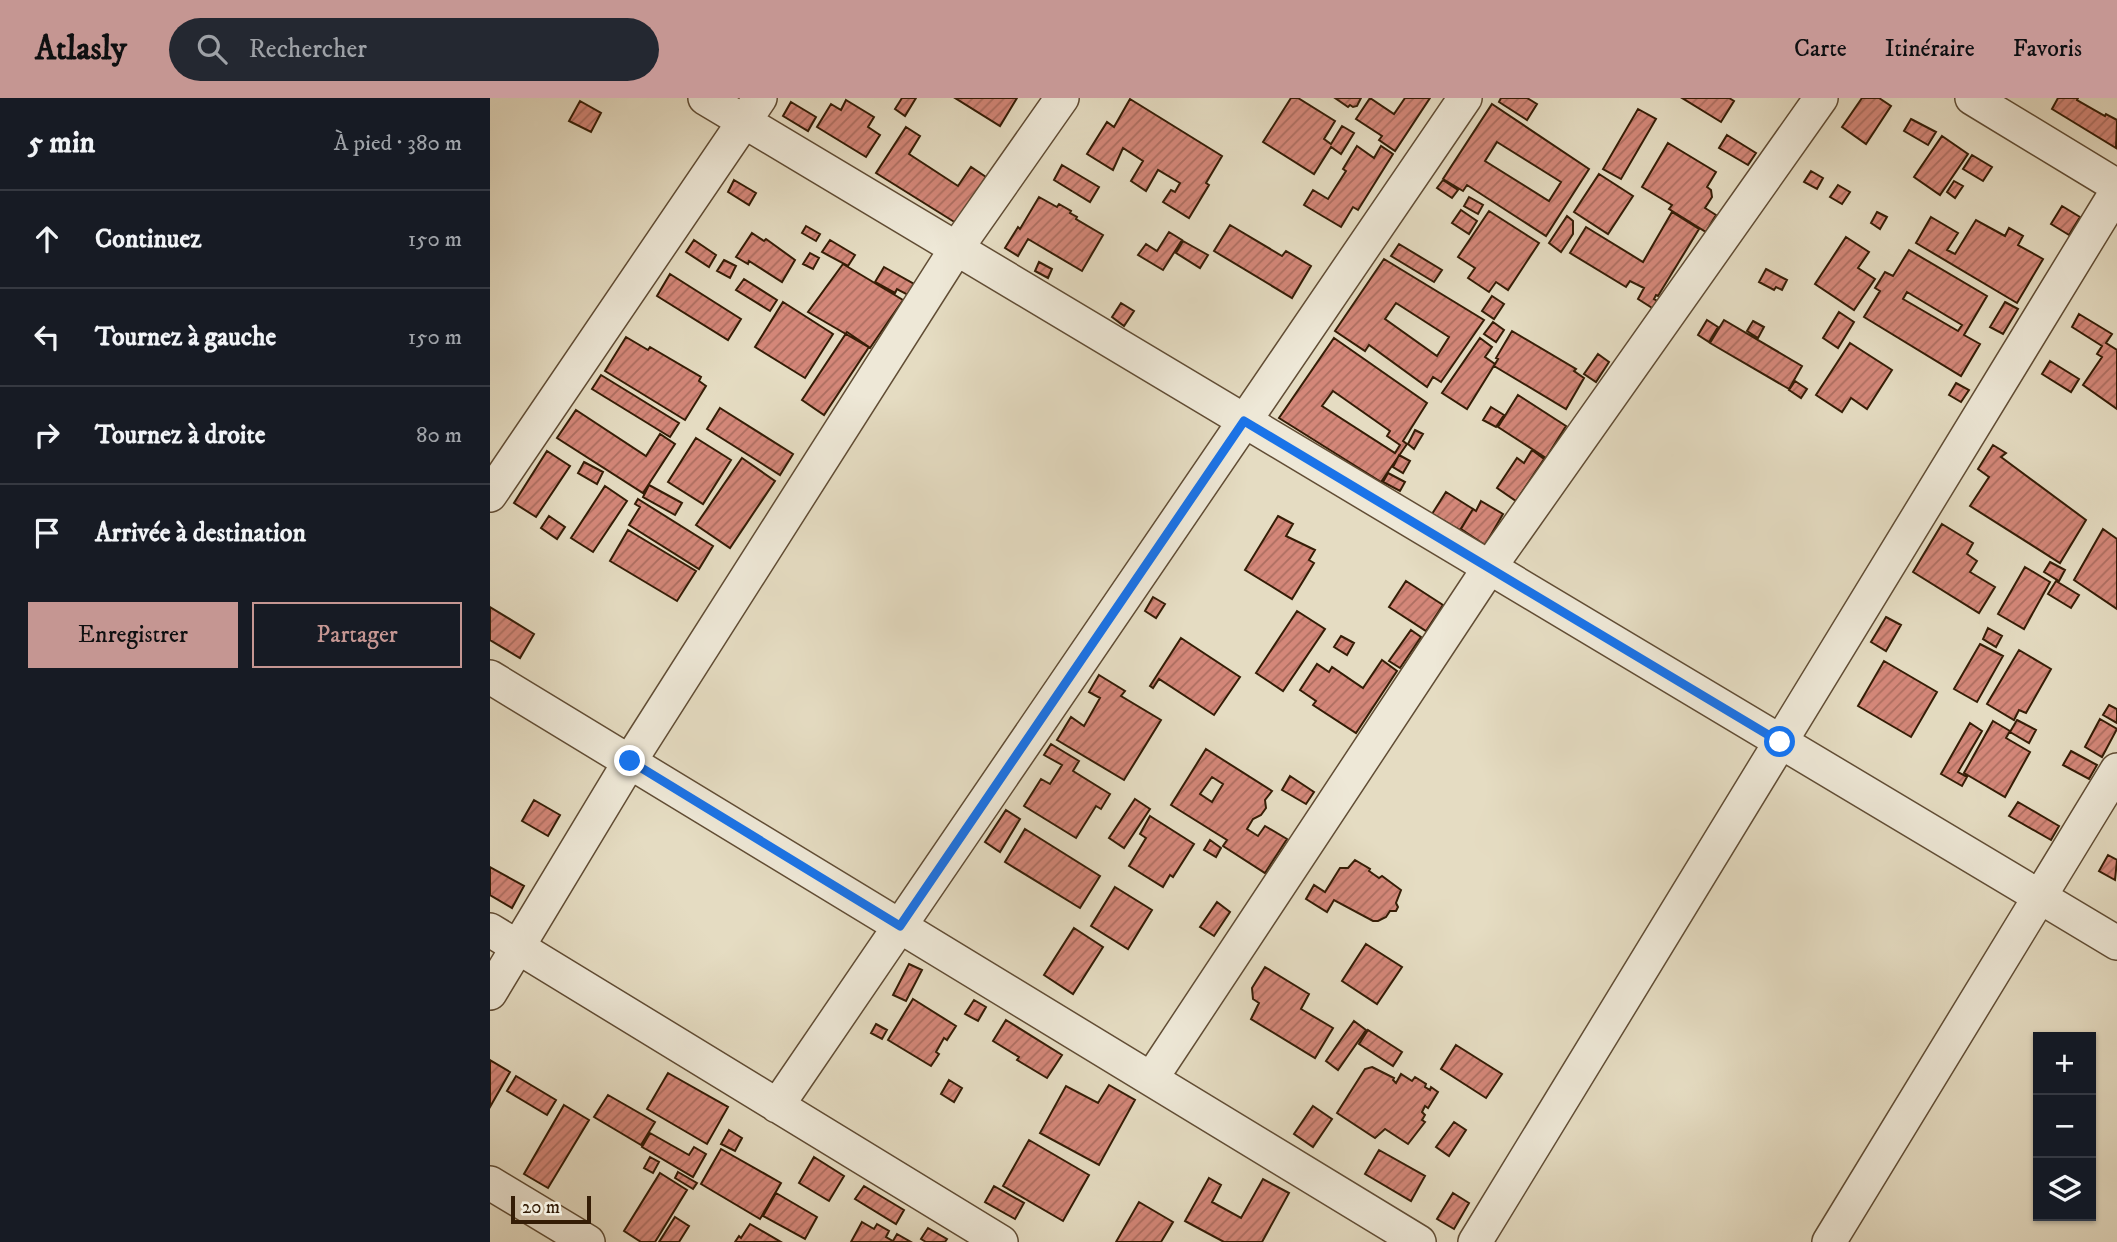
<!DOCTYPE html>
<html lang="fr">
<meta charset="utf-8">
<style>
body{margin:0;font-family:"IM FELL DW Pica",serif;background:#242831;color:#f1f3f6}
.controls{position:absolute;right:21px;bottom:21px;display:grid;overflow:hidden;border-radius:0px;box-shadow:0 2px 5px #0004}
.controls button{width:63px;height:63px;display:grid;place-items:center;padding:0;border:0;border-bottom:2px solid #363941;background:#171b24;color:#f1f3f6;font:35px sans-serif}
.scale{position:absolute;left:21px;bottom:18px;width:80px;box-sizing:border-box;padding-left:7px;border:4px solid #351d06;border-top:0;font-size:19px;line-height:24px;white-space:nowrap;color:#351d06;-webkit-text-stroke:5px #eee8d7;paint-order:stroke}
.stop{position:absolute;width:21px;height:21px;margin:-16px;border:5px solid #1a73e8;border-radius:50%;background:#fff}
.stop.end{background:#1a73e8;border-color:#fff;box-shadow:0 2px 7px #0008}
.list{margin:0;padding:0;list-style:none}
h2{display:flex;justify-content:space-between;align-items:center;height:91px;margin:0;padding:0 28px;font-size:30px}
h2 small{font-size:23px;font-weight:400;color:#9ea1a6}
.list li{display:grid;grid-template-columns:46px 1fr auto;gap:21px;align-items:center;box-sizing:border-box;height:98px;padding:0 28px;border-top:2px solid #363941}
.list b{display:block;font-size:26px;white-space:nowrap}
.list em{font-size:23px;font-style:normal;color:#9ea1a6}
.actions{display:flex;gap:14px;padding:21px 28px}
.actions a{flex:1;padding:16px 0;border:2px solid #c59692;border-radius:0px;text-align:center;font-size:24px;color:#c59692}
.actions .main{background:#c59692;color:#111}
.icon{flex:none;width:38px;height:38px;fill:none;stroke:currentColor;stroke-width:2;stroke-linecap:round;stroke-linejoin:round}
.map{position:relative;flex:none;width:1627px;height:1144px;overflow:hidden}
header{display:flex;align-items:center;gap:42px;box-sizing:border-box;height:98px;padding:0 35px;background:#c59692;color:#111}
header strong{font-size:33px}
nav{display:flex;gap:38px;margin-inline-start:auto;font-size:24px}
.search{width:490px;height:63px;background:#242831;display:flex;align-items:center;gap:18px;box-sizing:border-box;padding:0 24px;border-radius:38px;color:#9ea1a6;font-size:26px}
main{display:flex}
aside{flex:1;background:#171b24}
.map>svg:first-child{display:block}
.building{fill:url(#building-hatch);stroke:#351d06;stroke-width:2;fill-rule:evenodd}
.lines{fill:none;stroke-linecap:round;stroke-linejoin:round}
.minor-casing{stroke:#614d35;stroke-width:36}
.minor{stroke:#eee8d7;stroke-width:33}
.route{stroke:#1a73e8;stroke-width:9}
</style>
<header>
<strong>Atlasly</strong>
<div class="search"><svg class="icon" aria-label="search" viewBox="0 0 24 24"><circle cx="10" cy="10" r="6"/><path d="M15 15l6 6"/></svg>Rechercher</div>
<nav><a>Carte</a><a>Itinéraire</a><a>Favoris</a></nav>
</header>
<main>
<aside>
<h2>5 min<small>À pied · 380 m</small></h2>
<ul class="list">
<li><svg class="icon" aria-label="ahead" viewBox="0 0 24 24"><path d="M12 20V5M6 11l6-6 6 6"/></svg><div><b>Continuez</b></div><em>150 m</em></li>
<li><svg class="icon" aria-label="left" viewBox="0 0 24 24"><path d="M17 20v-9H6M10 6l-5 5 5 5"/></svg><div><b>Tournez à gauche</b></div><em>150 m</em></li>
<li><svg class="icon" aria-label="right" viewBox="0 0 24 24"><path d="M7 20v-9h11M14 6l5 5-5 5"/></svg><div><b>Tournez à droite</b></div><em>80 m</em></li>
<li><svg class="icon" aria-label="arrive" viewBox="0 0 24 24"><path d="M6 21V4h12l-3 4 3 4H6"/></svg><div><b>Arrivée à destination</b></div></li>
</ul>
<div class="actions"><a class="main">Enregistrer</a><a>Partager</a></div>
</aside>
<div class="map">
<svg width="1627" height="1144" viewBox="0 0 1627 1144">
<defs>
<pattern id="building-hatch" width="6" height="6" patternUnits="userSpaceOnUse" patternTransform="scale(1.75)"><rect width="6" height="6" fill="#d48779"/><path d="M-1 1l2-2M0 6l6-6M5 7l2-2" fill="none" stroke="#ad6e61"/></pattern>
</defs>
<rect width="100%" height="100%" fill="#e5dcc2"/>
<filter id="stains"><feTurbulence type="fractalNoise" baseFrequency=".00286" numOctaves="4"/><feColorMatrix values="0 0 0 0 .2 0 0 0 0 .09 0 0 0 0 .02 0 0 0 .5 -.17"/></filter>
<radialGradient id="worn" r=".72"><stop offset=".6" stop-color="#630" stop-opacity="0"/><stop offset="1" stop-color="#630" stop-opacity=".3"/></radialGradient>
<path class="building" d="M412,0H426L415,18L405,11Z
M465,0H527L510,28Z
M801,0H808L845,23L834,41L841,46L852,28L864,35L851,56L841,49L824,76L773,44Z
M845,0H871L867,8L863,9L860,7L858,9Z
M880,0L904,16L915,0H940L905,53L889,42L892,38L866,21Z
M1011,0H1037L1047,6L1037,22L1009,4Z
M1192,0H1239L1244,3L1231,24Z
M1372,0H1389L1401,8L1376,46L1352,29Z
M1568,0H1588L1587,2L1615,18L1616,16L1627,22L1626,50L1562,11Z
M640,1L732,58L716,85L719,87L699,120L673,104L681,92L685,94L690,85L668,72L656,93L641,83L653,63L633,50L623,72L597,56L617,24L624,29Z
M356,2L384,19L378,29L390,37L376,59L327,29L341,6L351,12Z
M90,3L111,15L101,34L79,23Z
M301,4L326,19L318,33L293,18Z
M1002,6L1099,71L1056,138L977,87L973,93L953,81ZM1007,44L1071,84L1059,103L995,63Z
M1148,11L1166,21L1131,81L1113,71Z
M1421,21L1446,34L1438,47L1414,33Z
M416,29L430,38L419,56L468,88L481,69L496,79L466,125L386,75Z
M1237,37L1266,55L1258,67L1229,50Z
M1452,38L1478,56L1450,97L1424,79Z
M1178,45L1226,74L1217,89L1221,92L1222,99L1215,110L1226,117L1216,134L1179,111L1182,107L1152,89Z
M867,48L884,60L891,48L903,56L868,112L863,109L851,129L814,107L823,92L838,101L856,73L853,71Z
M1482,57L1502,69L1493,83L1473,71Z
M572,67L609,89L600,104L564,82Z
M1321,73L1333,80L1327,91L1314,84Z
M1109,76L1143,98L1118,136L1084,114Z
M244,82L266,95L259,107L238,94Z
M953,82L968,92L962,100L947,90Z
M1464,83L1473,88L1465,100L1457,94Z
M1348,87L1360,94L1352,106L1340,99Z
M549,99L567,109L569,106L581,113L580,115L587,119L586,121L613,137L592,173L538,141L528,158L515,150L528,129L530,131Z
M979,99L993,107L988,116L974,108Z
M1572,108L1590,119L1579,137L1561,126Z
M971,112L987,123L979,136L962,125Z
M999,113L1049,145L1018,192L1006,184L999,194L978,180L985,170L968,159Z
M1182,114L1209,131L1168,198L1166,197L1164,201L1171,205L1167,213L1148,201L1154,190L1140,183L1136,189L1080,155L1096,129L1153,164Z
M1387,114L1397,119L1390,131L1381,125Z
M1077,118L1083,123V136L1071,154L1059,145Z
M1441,119L1468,135L1457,152L1465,156L1486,122L1515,138L1519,130L1533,138L1528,147L1553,161L1527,205L1426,145Z
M740,127L792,158L796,153L821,168L802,200L724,153Z
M316,128L330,136L326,143L312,135Z
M679,134L692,142L673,172L648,157L656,146L667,153Z
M262,135L274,143L276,141L305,162L292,184L259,163L258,166L246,159Z
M1356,139L1379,154L1368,170L1385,181L1364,212L1325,186Z
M204,142L226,157L219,169L196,154Z
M340,142L365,157L358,168L332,154Z
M693,143L718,157L710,170L686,155Z
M909,146L952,172L944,184L901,158Z
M1419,152L1497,198L1474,237L1490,246L1471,278L1374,219L1390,193L1385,190L1395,174L1403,178ZM1417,194L1472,227L1468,233L1413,201Z
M320,155L329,160L323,171L313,166Z
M894,161L994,222L951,284L943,279L937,289L879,247L875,253L845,233ZM906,205L959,239L947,258L895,221Z
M234,162L246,168L240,180L227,173Z
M549,164L562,171L558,180L545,173Z
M353,166L413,202L380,250L318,214Z
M394,169L424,186L418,197L407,191L405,195L385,184Z
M1276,171L1297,182L1292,192L1286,189L1284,192L1269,184Z
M180,176L251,221L238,242L167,198Z
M254,181L287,202L280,213L246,192Z
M1002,198L1014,206L1004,221L992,213Z
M293,204L343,236L315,280L265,249Z
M1515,204L1528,211L1513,236L1500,229Z
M631,205L644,213L634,228L622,219Z
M1349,214L1364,224L1348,250L1333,240Z
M1589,216L1622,236L1616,245L1627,252V311L1593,287L1612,259L1607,256L1612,248L1582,229Z
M1217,222L1228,229L1219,244L1208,237Z
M1234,222L1312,268L1299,291L1220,245Z
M1263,223L1274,229L1268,240L1257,233Z
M1003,224L1014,232L1006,244L994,236Z
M1022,233L1086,271L1084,273L1094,280L1076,311L1004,268L1008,261L1006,260Z
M357,234L379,249L334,317L312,302Z
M136,239L158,252L160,249L211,279L209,283L216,288L195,322L115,273Z
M844,240L937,305L913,343L917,346L891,384L789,320ZM843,293L900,333L897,338L910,347L905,355L832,308Z
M990,240L1002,249L995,259L1005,266L977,311L952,295Z
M1360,245L1402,272L1377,311L1361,300L1352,314L1326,297Z
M1108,256L1119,264L1106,284L1094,276Z
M1560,263L1589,281L1581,294L1552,276Z
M111,277L189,325L180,339L102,291Z
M1305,283L1317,291L1311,300L1299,292Z
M1466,285L1479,292L1471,304L1459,297Z
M1028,297L1076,328L1056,360L1008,329Z
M1001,309L1014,317L1006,329L993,322Z
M230,310L303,356L290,377L217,331Z
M86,312L156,358L170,336L185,346L153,395L67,340Z
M925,332L933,336L924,351L918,346Z
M206,340L241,362L213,406L178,384Z
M1503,347L1516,355L1511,359L1596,422L1570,465L1480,408L1499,379L1488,371Z
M1042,352L1054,361L1026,403L1007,390L1027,360L1034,365Z
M57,353L80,368L46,419L24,405Z
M909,357L920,363L913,375L903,369Z
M252,360L285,383L240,450L206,427Z
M94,364L113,374L107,386L88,375Z
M898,375L915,384L910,393L893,384Z
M159,387L192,405L185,417L153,399Z
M115,388L137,403L103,454L81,440Z
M956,394L983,411L970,432L942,416Z
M148,401L223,448L209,471L139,427L150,409L145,406Z
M991,403L1013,416L995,447L971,431L983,411L986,413Z
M59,418L75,429L67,441L51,430Z
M788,418L803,426L796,438L825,452L819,462L824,465L802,501L755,472Z
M1452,426L1483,445L1477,456L1487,463L1480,474L1505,489L1489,515L1423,474Z
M1613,431L1627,441V511L1584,482Z
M138,432L206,473L187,503L120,463Z
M1560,464L1575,472L1569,483L1554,474Z
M1535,469L1560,484L1534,531L1508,516Z
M916,483L953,507L936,533L899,509Z
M1566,483L1589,497L1581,510L1558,496Z
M663,499L675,506L666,520L655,513Z
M0,509L44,536L30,560L0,542Z
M807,513L835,531L793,593L766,575Z
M1396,519L1411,527L1396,553L1381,544Z
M1498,530L1512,538L1506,549L1493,541Z
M921,532L931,539L910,570L899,563Z
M851,538L864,545L857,557L844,549Z
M691,540L750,579L724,617L669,581L663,590L660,588Z
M1490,546L1513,558L1487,604L1464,591Z
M1529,552L1561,571L1536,615L1529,612L1524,622L1497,606Z
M892,562L907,573L866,635L823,607L826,603L810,592L827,566L839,574L842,569L873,590Z
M1394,563L1447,594L1421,639L1368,608Z
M609,577L635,593L631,598L671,622L634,682L567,642L581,619L594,628L610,600L599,594Z
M1619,607L1627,611V625L1613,617Z
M1610,621L1627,631L1612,659L1595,649Z
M1527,622L1546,632L1539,645L1520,634Z
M1503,623L1520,633L1516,640L1540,654L1515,699L1474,675Z
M1480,625L1492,633L1468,674L1477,679L1472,688L1451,676Z
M561,646L589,663L583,673L620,696L611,711L606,708L586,740L534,708L551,681L560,686L572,667L554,657Z
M716,651L782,693L775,702L776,710L771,717L763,721L757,731L768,738L775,728L797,741L775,775L733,748L737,742L681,707ZM722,679L733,686L722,704L710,696Z
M1581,653L1607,667L1599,681L1573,667Z
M800,678L824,694L816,706L792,692Z
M645,701L660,711L634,750L619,740Z
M44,702L70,717L58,738L32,723Z
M1528,704L1569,728L1561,742L1519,718Z
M516,712L530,721L510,754L495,744Z
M660,718L704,746L683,779L680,777L673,789L639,768L656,740L650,736Z
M535,731L610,778L590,810L515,764Z
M720,742L731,750L726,759L714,752Z
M1618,757L1627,762L1625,782L1609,773Z
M865,762L880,771L879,773L889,780L892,778L911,792L906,805L908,809L906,813H900L896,819L888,823H883L844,802L837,814L816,801L824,787L835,794L850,770H858Z
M0,769L34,788L22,810L0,797Z
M625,789L662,812L638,851L601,828Z
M727,804L740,814L724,838L710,829Z
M584,830L613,849L583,896L554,877Z
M876,846L912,869L887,906L852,883Z
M419,866L432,872L416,903L403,897Z
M775,869L819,896L811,911L843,930L825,960L761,921L769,905L763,901L762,890Z
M423,901L466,928L457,942L454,940L446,954L449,956L441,968L398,942Z
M484,902L496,909L488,923L475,916Z
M516,922L572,957L557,980L527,962L529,959L503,943Z
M864,923L876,932L848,972L836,963Z
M386,926L397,932L392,941L381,935Z
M878,932L912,954L903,968L869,946Z
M966,947L1012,976L996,1000L951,971Z
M0,962L20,974L0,1009Z
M882,969L904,980L903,982L906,985L911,976L922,983L925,979L936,986L935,989L940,992L941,989L948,994L938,1010L935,1008L932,1014L935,1017L932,1022L935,1024L918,1046L895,1031L885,1040L847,1015L875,971Z
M178,975L238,1009L217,1046L157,1011Z
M26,978L66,1002L57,1017L17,993Z
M459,982L472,990L464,1004L451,996Z
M619,987L645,1002L609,1067L550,1035L576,988L608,1005Z
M118,997L165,1024L151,1047L104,1019Z
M74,1007L99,1022L58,1090L34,1076Z
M823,1008L842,1021L823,1049L804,1036Z
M964,1024L976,1032L959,1058L946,1049Z
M239,1032L252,1040L245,1053L231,1046Z
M160,1035L199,1057L204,1049L216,1056L203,1079L152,1049Z
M539,1042L599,1077L573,1123L513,1088Z
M231,1051L291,1085L270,1121L211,1086Z
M889,1052L935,1078L921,1103L875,1076Z
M160,1059L169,1064L163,1075L154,1070Z
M324,1059L354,1078L339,1103L309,1085Z
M188,1074L207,1085L203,1091L185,1080Z
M170,1075L197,1092L165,1144H151L134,1133Z
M719,1080L731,1087L722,1104L751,1120L773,1081L799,1095L772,1144H734L695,1123Z
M374,1088L414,1112L406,1126L365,1101Z
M504,1088L534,1105L525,1121L495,1104Z
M286,1095L327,1119L315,1141L273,1118Z
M963,1095L979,1105L964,1131L947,1121Z
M649,1104L683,1124L671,1144H626Z
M185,1119L199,1128L189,1144H169Z
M372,1124L384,1131L387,1126L399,1133L396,1139L403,1143L407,1136L421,1144H361Z
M260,1126L291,1144H245L249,1138L251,1140Z
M438,1130L457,1141L455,1144H436L431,1141Z"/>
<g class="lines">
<g class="minor-casing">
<path id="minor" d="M215,0L1627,845
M1482,0L1627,88
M0,397L270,0
M0,579L929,1144
M0,832L511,1144
M0,895L140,663L466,151L572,0
M661,981L999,470L1331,0
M287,1008L975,0
M0,1085L98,1144
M985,1144L1627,93
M1339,1144L1627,672"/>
</g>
<use href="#minor" class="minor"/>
</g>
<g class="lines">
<path class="route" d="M140,663L410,828L754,323L1290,644"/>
</g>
<rect width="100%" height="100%" filter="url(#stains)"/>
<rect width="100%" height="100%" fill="url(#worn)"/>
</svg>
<div class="controls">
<button>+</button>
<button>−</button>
<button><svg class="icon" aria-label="layers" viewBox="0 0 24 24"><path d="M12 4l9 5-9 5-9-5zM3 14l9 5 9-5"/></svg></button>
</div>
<div class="scale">20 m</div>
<div class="stop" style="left:1290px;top:644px"></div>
<div class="stop end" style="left:140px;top:663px"></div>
</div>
</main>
